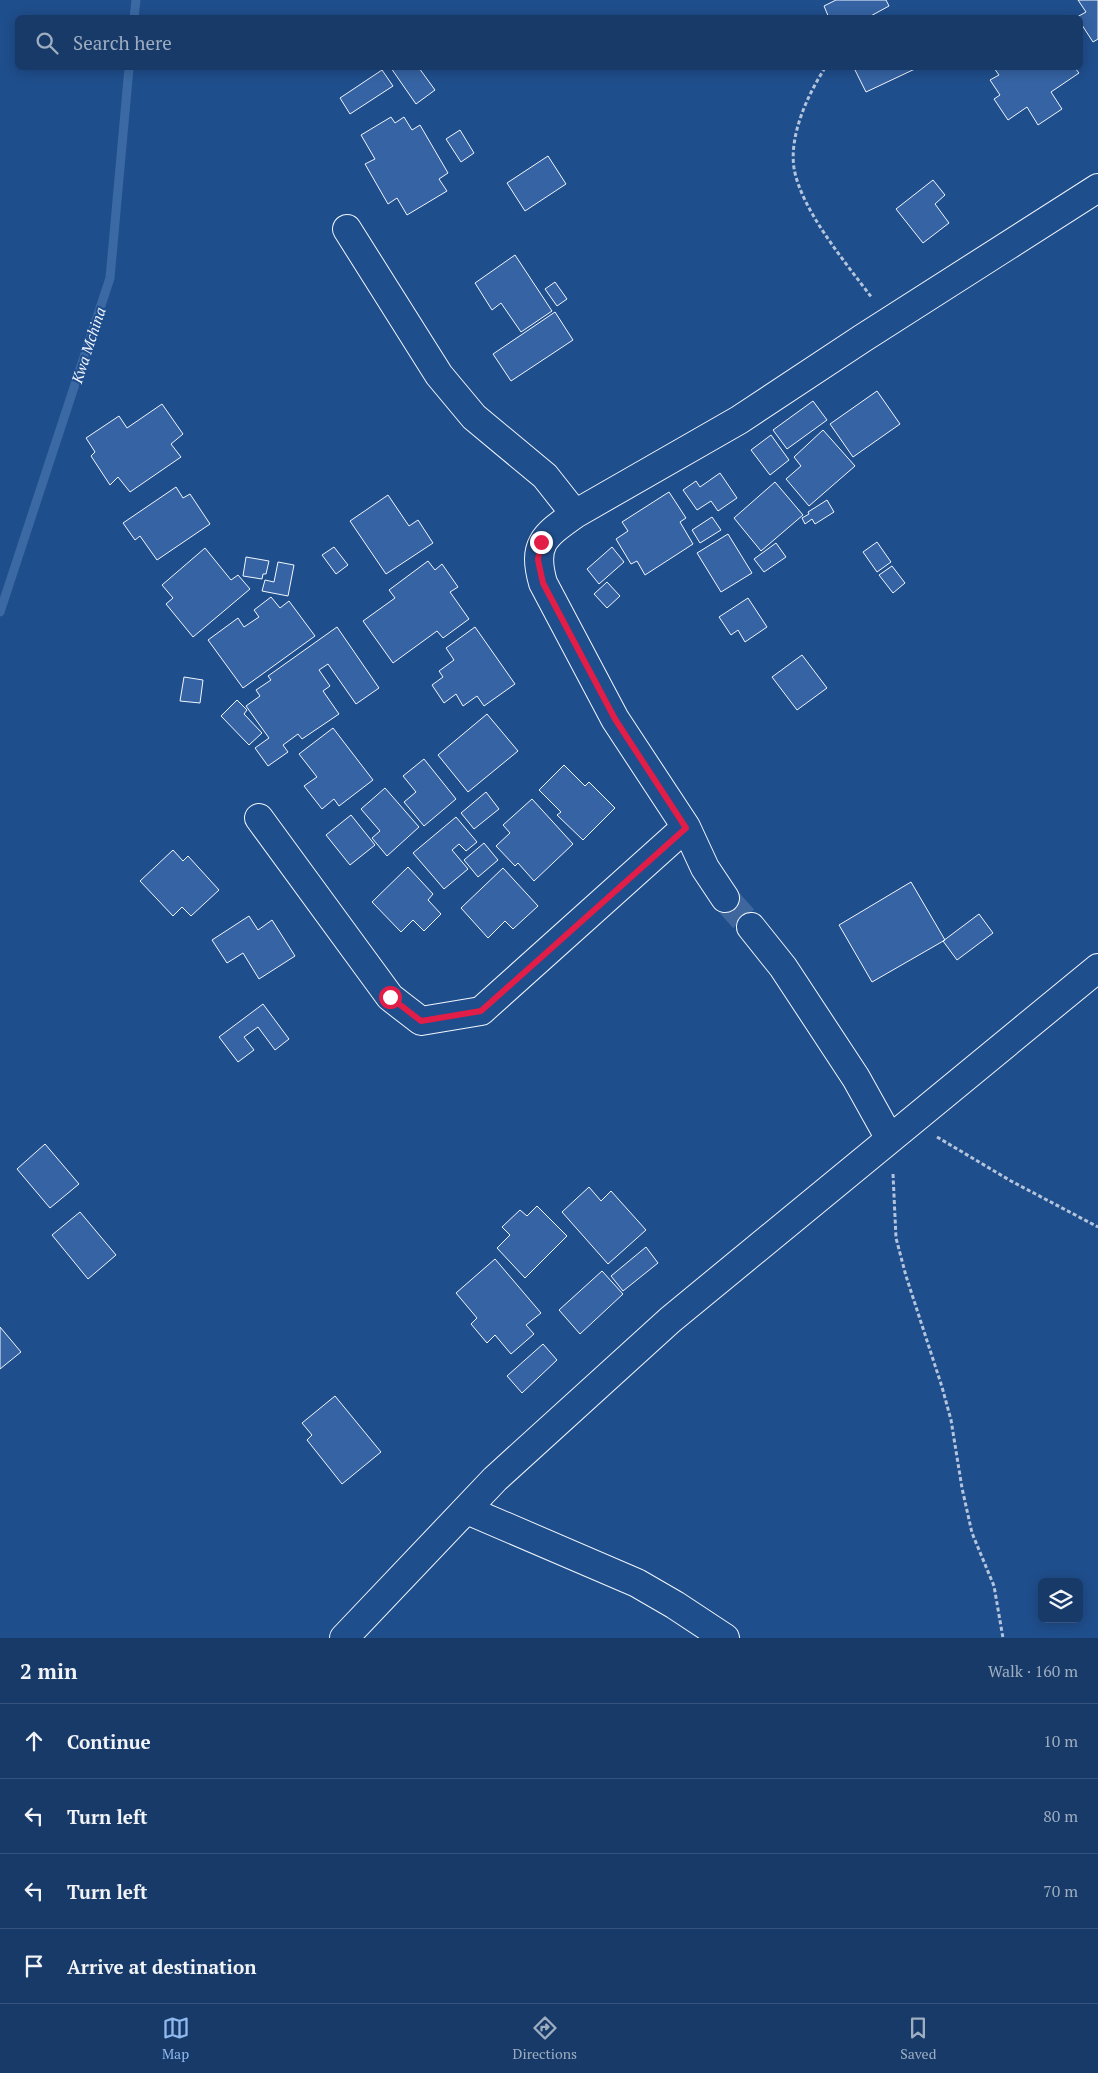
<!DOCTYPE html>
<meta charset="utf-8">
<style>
body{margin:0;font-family:"PT Serif",serif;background:#244571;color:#f1f3f6}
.controls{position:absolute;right:15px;bottom:15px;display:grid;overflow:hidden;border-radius:8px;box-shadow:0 2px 12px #0003}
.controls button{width:45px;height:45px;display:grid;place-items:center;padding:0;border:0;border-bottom:1px solid #36547d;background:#173a69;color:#f1f3f6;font:25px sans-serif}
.stop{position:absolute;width:15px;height:15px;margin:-11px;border:4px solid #e11d48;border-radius:50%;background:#fff}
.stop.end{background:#e11d48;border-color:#fff;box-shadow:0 1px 5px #0008}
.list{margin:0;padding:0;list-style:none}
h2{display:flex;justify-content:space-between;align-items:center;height:65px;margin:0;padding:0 20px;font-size:21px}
h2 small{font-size:16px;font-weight:400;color:#9eadc0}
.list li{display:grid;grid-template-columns:32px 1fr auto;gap:15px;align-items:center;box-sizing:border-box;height:75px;padding:0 20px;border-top:1px solid #36547d}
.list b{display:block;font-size:19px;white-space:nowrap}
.list em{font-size:16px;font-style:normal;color:#9eadc0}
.icon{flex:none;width:28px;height:28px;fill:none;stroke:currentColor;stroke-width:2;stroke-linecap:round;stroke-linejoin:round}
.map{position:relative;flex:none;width:1098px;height:1638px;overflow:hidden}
.search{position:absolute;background:#173a69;box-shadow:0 2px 12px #0003;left:15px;right:15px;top:15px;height:55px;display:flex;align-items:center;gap:12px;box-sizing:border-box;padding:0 18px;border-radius:8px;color:#9eadc0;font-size:19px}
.sheet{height:365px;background:#173a69}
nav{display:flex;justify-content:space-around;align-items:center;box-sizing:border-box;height:70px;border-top:1px solid #36547d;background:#173a69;font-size:14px;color:#9eadc0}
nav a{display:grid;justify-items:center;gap:2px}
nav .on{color:#90b9f0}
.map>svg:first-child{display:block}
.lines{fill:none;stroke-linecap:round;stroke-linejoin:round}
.stream{stroke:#3b69a3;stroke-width:9}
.building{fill:#3563a3;stroke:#f2f6ff}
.minor-tunnel{stroke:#3f679d;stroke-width:28;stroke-dasharray:28 14;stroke-linecap:butt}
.minor-casing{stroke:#f2f6ff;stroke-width:30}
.path{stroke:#b3c4dc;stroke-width:3;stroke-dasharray:4 2.5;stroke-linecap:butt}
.minor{stroke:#1f4e8c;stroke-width:28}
.route{stroke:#e11d48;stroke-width:6}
.labels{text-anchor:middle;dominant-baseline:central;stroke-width:4;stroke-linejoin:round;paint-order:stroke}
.water-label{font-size:15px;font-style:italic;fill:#f2f6ff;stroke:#1f4e8c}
</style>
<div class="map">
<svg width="1098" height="1638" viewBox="0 0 1098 1638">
<rect width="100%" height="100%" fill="#1f4e8c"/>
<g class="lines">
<path class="stream" d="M134,18L136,0
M0,612L110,278L129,68"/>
</g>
<path class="building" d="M836,0H886L889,6L867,18H829L824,6Z
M1078,0H1098V39L1093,42L1080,22V18L1077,17L1086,12Z
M391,68H419L435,90L416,104Z
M854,68H917L866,92Z
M994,68H1075L1079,73L1051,92L1062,109L1038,125L1027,107L1008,120L994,99L1000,95L990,80L999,75Z
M382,70L393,86L350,114L340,98Z
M391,117L395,123L404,117L412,130L420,125L448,173L439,179L447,191L407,215L397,198L388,204L365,164L375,159L361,135Z
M460,130L474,153L461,162L446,139Z
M548,156L566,184L525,211L507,183Z
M933,180L945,195L935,204L949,223L923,243L896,209Z
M515,255L552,311L521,332L501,303L492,310L475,283Z
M555,282L567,299L557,306L545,289Z
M555,312L573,340L511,381L493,354Z
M877,391L900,424L853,457L830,424Z
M813,401L827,420L787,449L773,430Z
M162,404L183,434L171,444L181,457L130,492L118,477L110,485L91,456L95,452L86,438L119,416L127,428Z
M823,430L855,466L809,506L786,479L801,466L794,457Z
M771,435L789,460L770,475L751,450Z
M720,473L737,498L718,511L711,501L697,510L683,490L696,481L700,487Z
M775,482L803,515L761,551L734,518Z
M176,487L183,498L190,494L210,524L157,560L140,536L135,540L123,523Z
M669,492L686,518L680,522L693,544L645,575L637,561L631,564L616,539L628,531L622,522Z
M388,495L409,526L418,520L433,543L386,574L350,521Z
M827,500L834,512L815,524L812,519L805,524L802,518L809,514L808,512Z
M712,517L721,530L700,543L692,530Z
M728,534L752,573L721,592L697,553Z
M877,542L891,562L877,572L863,552Z
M776,543L786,557L764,572L754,559Z
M334,547L348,565L336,574L322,555Z
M612,547L624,562L599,584L587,569Z
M205,548L231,580L238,575L250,589L193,637L166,604L173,598L162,585Z
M246,557L269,561L266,574H263L262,579L243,576Z
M428,561L435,570L442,564L458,587L450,592L469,619L443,638L437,631L393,663L363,621L395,598L389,590Z
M278,562L294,565L288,596L262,591L265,580L274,582Z
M892,566L905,583L893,593L879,575Z
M607,582L620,596L607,608L594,594Z
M271,597L280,608L289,601L315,636L243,688L208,640L238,618L244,627L259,617L254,610Z
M748,598L767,627L745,642L738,630L731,635L719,617Z
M337,627L379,688L356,704L328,664L319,670L330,686L323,691L339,714L302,739L298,734L283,745L288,752L268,766L255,748L269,738L246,706L260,696L256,690L271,680L268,676Z
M475,627L515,684L484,706L477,696L463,706L456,694L444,703L432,685L443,677L439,671L454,660L446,648Z
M802,655L827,688L797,710L772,677Z
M184,677L203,680L200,703L180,701Z
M237,700L247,710L244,714L262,733L249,745L221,716Z
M487,714L518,751L468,792L438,755Z
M333,728L373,780L339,806L334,799L322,809L304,786L317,777L299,754Z
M424,759L456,799L424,826L404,802L416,792L403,776Z
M564,765L585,786L589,782L615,808L583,840L557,815L561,812L539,790Z
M385,788L419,827L387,856L372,838L380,831L361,809Z
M486,792L499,809L474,829L461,813Z
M532,799L573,844L534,881L518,863L515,866L496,846L510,833L503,825Z
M351,815L375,845L350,865L326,835Z
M456,817L477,842L466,851L459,844L452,850L468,869L444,889L413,853Z
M484,843L498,860L478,877L464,860Z
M173,850L183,861L188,856L219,890L191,916L182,907L173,916L140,881Z
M408,867L433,894L428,900L441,914L424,931L413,920L401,932L372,902Z
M503,868L538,906L513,929L505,921L488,938L461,908Z
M911,882L945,940L872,982L839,925Z
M979,914L993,933L957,960L943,941Z
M249,916L258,930L272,920L295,956L259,979L243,953L227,963L212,940Z
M263,1004L289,1039L275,1050L258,1027L244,1037L254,1050L238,1062L219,1037Z
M45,1144L79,1184L50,1208L17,1169Z
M589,1187L601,1201L611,1191L646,1230L608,1264L562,1212Z
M537,1206L567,1236L525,1278L497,1248L510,1235L502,1227L520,1210L527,1216Z
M80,1212L116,1255L88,1279L52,1235Z
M646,1247L658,1263L623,1291L611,1276Z
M495,1259L541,1313L526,1325L534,1334L511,1354L495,1335L487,1343L471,1324L477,1318L456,1293Z
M602,1271L623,1294L580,1334L559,1310Z
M0,1327L21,1352L0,1369Z
M543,1344L557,1360L522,1393L507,1376Z
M335,1396L381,1452L342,1484L307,1440L312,1435L302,1423Z"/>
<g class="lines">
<path class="minor-tunnel" d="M725,898L751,927"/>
<g class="minor-casing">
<path id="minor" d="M347,229L439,375L474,417L545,476L575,514
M259,818L390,997L421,1021L481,1011L686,827
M725,898L705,868L686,827L615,719L543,583C532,544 544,536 575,514L739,420L863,338L1098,188
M751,927L783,967L856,1078L890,1139
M467,1510L637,1583L675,1605L725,1638
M344,1638L495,1479L670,1320L1098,968"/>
</g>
<path class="path" d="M825,68C808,94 789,135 794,168C801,210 846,263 872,298
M937,1137L1011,1181L1098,1227
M893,1174L896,1238L906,1276L942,1387L951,1420L962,1488L972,1533L994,1586L1003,1638"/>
<use href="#minor" class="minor"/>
</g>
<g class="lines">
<path class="route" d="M390,997L421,1021L481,1011L686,828L615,719L543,583L538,560L541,542"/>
</g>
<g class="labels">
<g class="water-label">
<text transform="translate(88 345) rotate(-72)">Kwa Mchina</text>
</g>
</g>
</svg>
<div class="controls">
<button><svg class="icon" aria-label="layers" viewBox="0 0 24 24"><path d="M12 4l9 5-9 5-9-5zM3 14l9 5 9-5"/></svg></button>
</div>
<div class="stop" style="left:390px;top:997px"></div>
<div class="stop end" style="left:541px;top:542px"></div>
<div class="search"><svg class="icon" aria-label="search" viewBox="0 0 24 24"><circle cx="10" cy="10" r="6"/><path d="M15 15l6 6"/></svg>Search here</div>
</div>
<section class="sheet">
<h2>2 min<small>Walk · 160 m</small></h2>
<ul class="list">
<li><svg class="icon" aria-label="ahead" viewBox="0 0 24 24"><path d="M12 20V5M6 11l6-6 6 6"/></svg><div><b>Continue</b></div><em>10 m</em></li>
<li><svg class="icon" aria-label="left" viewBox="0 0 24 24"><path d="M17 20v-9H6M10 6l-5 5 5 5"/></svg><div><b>Turn left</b></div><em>80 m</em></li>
<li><svg class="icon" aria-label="left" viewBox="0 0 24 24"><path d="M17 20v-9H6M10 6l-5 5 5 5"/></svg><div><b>Turn left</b></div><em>70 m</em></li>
<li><svg class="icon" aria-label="arrive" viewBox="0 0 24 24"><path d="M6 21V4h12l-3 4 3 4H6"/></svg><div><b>Arrive at destination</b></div></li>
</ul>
</section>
<nav>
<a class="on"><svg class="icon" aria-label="map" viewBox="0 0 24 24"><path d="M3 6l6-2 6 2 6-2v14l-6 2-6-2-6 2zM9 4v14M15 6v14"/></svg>Map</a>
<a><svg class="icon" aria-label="directions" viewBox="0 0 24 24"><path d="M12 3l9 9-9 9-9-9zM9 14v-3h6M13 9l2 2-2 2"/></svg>Directions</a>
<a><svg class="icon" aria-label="saved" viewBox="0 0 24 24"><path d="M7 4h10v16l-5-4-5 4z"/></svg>Saved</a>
</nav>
